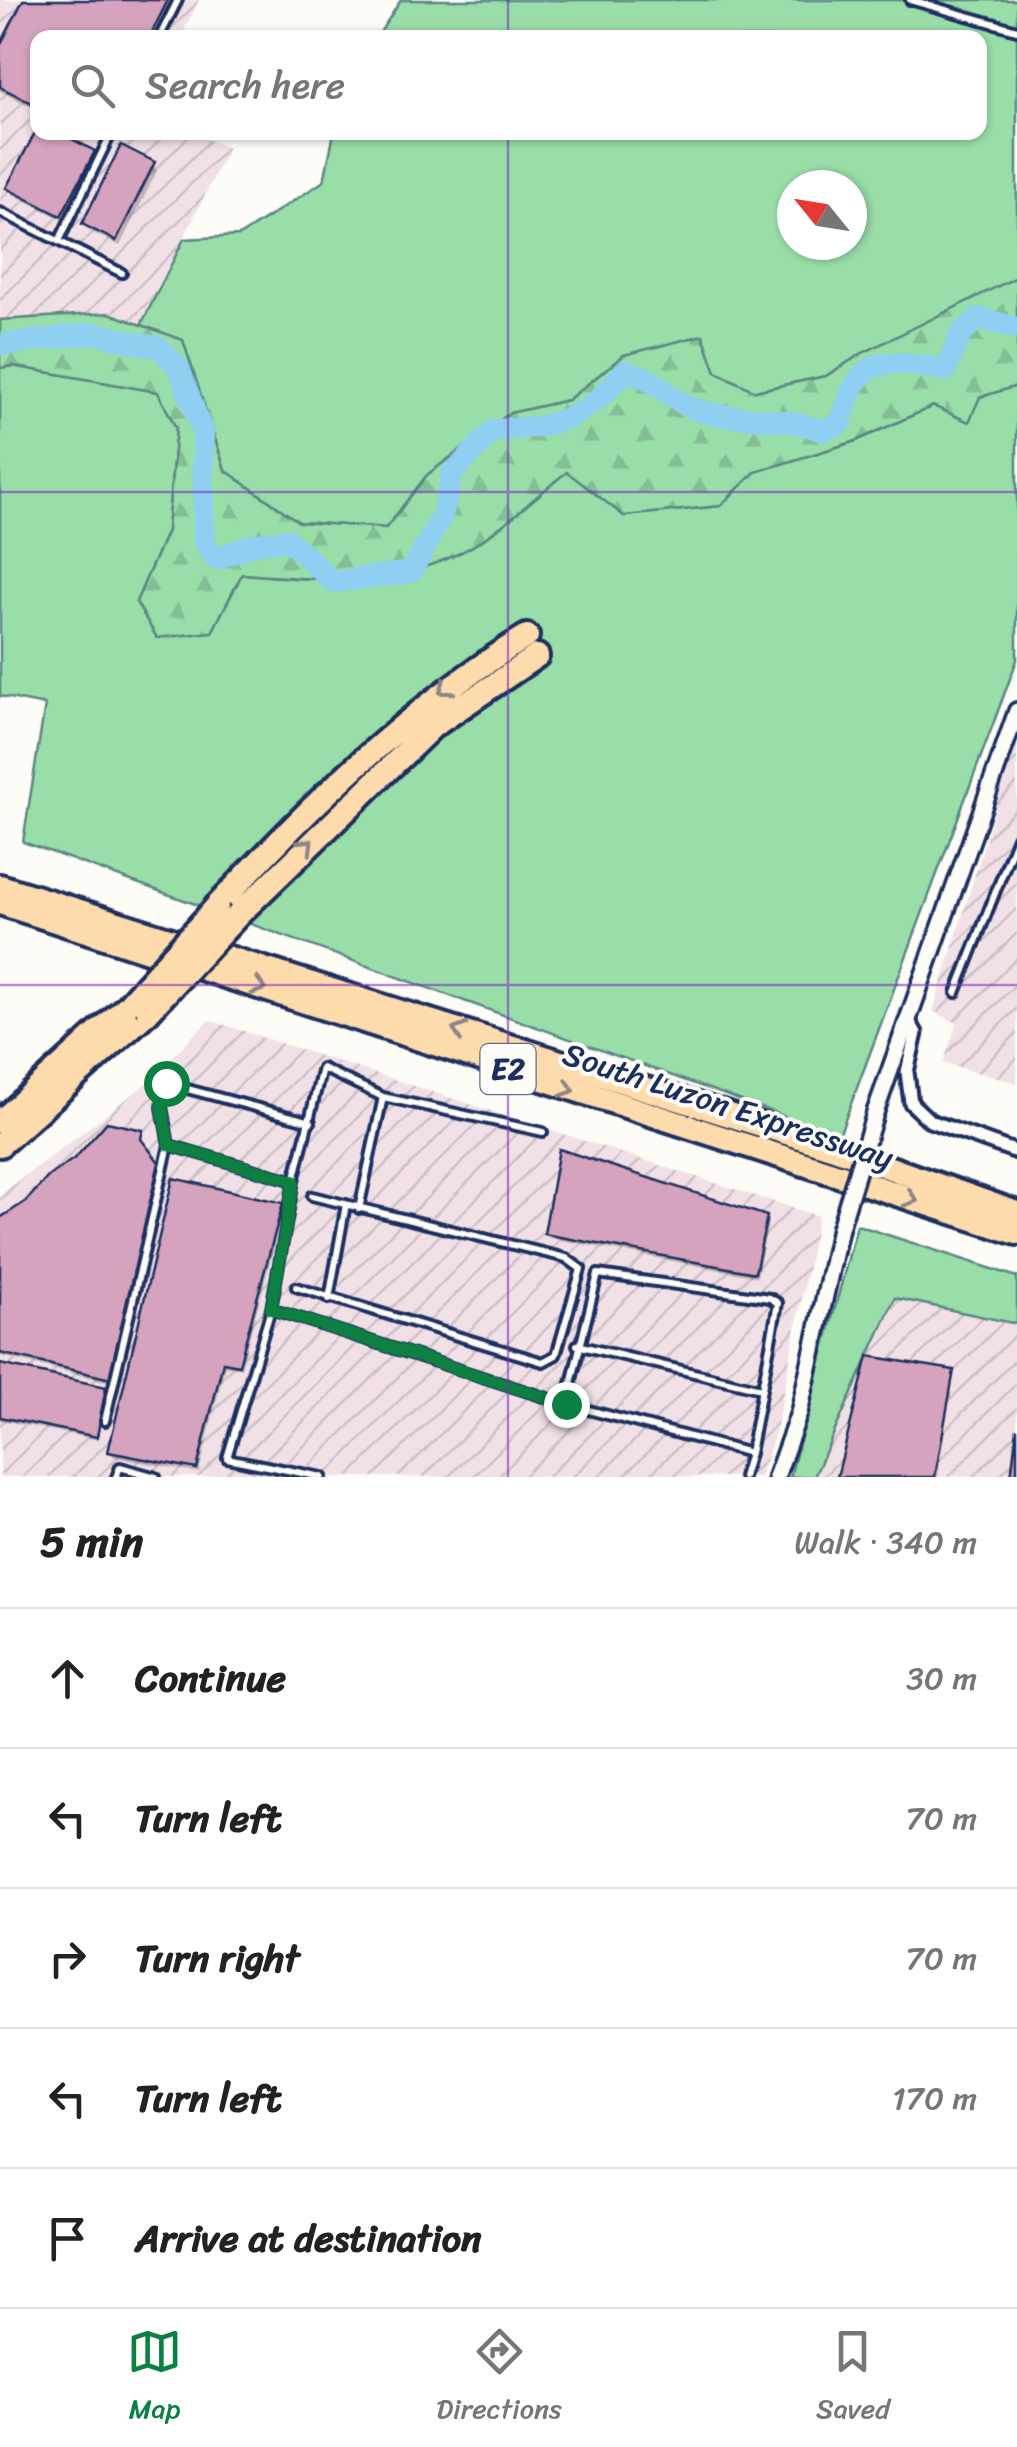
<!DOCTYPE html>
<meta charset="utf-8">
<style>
body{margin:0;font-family:Sriracha,sans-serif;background:#f2f2f2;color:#222}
.compass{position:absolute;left:777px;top:170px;width:90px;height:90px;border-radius:50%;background:#fff;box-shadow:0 2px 8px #0004;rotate:300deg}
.stop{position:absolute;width:30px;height:30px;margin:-22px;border:8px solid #0b8043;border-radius:50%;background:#fff}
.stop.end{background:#0b8043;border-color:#fff;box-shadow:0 2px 10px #0008}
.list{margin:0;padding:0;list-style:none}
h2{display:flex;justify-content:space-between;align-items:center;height:130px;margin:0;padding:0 40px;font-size:42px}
h2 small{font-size:32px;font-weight:400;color:#767676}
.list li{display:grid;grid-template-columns:65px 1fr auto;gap:30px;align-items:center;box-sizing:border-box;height:140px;padding:0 40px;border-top:2px solid #e0e0e0}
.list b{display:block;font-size:38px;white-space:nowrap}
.list em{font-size:32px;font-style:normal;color:#767676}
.icon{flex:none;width:55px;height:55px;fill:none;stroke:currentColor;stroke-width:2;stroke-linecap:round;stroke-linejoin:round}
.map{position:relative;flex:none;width:1017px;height:1477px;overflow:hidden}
.search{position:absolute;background:#fff;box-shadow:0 2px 8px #0004;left:30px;right:30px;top:30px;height:110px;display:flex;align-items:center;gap:25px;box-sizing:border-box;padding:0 35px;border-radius:20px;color:#767676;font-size:38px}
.sheet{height:830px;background:#fff}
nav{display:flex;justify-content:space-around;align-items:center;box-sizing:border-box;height:140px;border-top:2px solid #e0e0e0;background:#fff;font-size:28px;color:#767676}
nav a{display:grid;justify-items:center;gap:5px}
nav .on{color:#0b8043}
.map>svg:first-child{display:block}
.industrial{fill:url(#industrial-furrows)}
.grass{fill:#99dda9;stroke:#5a8684;stroke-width:2.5;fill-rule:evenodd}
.forest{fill:url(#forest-firs);stroke:#5a8684;stroke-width:2.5}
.shadow{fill:#0003}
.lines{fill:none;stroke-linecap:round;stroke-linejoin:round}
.river{stroke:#90cff1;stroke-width:22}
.building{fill:#d6a3be;stroke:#1b2f5e;stroke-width:2.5}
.service-casing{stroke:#1b2f5e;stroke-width:14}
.minor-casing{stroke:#1b2f5e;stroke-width:19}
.tertiary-casing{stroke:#1b2f5e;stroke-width:22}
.motorway-casing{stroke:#1b2f5e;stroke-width:30}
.service{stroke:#fdfcf7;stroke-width:6}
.minor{stroke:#fdfcf7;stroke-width:11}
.tertiary{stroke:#fdfcf7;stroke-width:15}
.motorway{stroke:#fedbac;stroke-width:22}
.tertiary-bridge-casing{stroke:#1b2f5e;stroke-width:22;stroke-linecap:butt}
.motorway-bridge-casing{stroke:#1b2f5e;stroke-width:30;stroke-linecap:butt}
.tertiary-bridge{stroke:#fdfcf7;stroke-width:15}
.motorway-bridge{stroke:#fedbac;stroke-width:22}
.oneway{stroke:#8c8585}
.route{stroke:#0b8043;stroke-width:12}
.grid{fill:none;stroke:#7b2cbf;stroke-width:2.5;stroke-opacity:0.55}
.labels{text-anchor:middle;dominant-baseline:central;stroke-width:8;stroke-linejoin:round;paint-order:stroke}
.shield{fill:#fdfcf7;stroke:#5f6c8c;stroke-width:2.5}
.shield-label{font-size:30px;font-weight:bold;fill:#1b2f5e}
.street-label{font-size:32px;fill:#1b2f5e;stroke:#fdfcf7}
</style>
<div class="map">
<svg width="1017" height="1477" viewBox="0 0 1017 1477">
<defs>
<pattern id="industrial-furrows" width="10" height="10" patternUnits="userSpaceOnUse" patternTransform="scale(2.5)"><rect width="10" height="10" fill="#f1e1e6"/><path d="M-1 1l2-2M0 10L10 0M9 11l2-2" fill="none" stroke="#cec1c8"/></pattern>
<pattern id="forest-firs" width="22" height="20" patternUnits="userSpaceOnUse" patternTransform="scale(2.5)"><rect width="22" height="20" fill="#99dda9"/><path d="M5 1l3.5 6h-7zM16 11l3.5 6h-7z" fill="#83be94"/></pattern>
</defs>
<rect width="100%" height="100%" fill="#fdfcf7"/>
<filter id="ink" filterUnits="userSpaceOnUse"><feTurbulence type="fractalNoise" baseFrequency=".01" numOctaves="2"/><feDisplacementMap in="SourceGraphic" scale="20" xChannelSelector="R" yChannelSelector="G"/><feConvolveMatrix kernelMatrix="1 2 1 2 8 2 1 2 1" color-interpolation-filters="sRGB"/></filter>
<g filter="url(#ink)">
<path class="industrial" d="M0,0H199L181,37L38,38V132L192,133L228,148L141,325L109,313L0,320Z
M1017,738V1083L943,1063L957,1023L933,1011Z
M209,1020L818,1216L776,1430L760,1477H0V1195L142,1087Z
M895,1298L1017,1324V1477H814Z"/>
<path class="grass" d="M401,0H1017V277L861,354L826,376L755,391L716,372L624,355L568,400L509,414L427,475L386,528L299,522L225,470L183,341L141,325L184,239L239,236L324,181L334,133L980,132V38L377,37ZM792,185H852V245H792Z
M13,366L158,392L176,428L167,531L136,602L212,632L242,574C321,581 397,588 469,548C504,528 536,496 567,471L624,516L720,506L755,472L856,441L933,406L1017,386V660L839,1136L23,842L45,705L0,696V368Z
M857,1225L1017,1277V1324L895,1298L814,1477H790Z"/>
<path class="forest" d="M1017,277V386L980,397L969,422L933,406L856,441L755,472L720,506L624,516L567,472C535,496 504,528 469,548C397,588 321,580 242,574L212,632L157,638L136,602L167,531L176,428L158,392L13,366L0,368V320L109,313L183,340L225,470L299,522L386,528L427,475L510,413L568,400L624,355L703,335L716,372L755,391L826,376L861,354Z"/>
<path class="shadow" d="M26,0H174L155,38H38V110L0,91V51Z
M82,132H107L102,143Z
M93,153L97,160L65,221L13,194L9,188Z
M153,164L157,171L120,246L89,231L85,224Z
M141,1133L143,1145L160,1168L113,1383L0,1356V1220Z
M281,1205L284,1210L241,1368L225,1366L199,1473L114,1457L111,1452Z
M765,1218L768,1223L757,1277L549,1238L546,1234Z
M0,1367L104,1389L98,1440L0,1420Z
M953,1372L938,1477H840Z"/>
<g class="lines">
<path class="river" d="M0,345L94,333L160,348L179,368L203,433L204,543L217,559L251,545L287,539L333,582L411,572L442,516L452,474L494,430C560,427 581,421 625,371C657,378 666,397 692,408C729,423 780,413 822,431L841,423C859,351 882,360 946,370L960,335L978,318L1017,328"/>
</g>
<path class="building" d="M23,0H168L149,38H38V106L0,87V46Z
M38,127V132H58L95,151L61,216L6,188Z
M121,145L155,162L116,241L82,224Z
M107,1122L143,1130L141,1139L162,1166L111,1379L0,1353V1218L25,1202L49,1176L76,1157Z
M559,1149L767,1216L755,1273L544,1234Z
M173,1178L283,1203L239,1365L223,1362L197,1469L108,1452Z
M868,1356L954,1370L935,1477H837Z
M0,1364L106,1387L97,1437L0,1417Z
M1017,1428V1477H1011Z"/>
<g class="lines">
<g class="service-casing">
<path id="service" d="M910,0L1017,30
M159,38L178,0
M0,212L122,273
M59,241L112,132
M956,993L1017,837
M294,1181L169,1145L162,1107L165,1083L311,1122
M359,1209L383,1097
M296,1287L543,1362L556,1355L581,1269L566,1258L312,1196
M329,1299L346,1204
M271,1309L566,1404L750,1453L743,1477
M577,1345L761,1389
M566,1404L598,1274L770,1298L778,1303L750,1453
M105,1421L169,1145
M116,1477L120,1467L156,1477
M322,1477L227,1458L271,1309L294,1181L322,1068L383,1097L543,1132"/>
</g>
<g class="minor-casing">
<path id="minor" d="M909,1021L916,1033L907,1072L911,1103L930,1121L1017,1152"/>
</g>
<g class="tertiary-casing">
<path id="tertiary" d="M876,1110L1017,711
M776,1477L799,1413L840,1228"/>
</g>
<g class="motorway-casing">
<path id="motorway" d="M0,886L831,1147L1017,1213
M0,903L1017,1233
M217,906C312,804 408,709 527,636
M239,914L432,727L537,656
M0,1122L127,1006
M0,1145L148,1012"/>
</g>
<use href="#service" class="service"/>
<use href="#minor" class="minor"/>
<use href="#tertiary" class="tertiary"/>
<use href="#motorway" class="motorway"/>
<g class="tertiary-bridge-casing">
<path id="tertiary-bridge" d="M840,1228L876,1110"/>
</g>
<g class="motorway-bridge-casing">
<path id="motorway-bridge" d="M127,1006L217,906
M148,1012L239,914"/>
</g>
<use href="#tertiary-bridge" class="tertiary-bridge"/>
<use href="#motorway-bridge" class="motorway-bridge"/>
</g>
<defs><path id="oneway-chevron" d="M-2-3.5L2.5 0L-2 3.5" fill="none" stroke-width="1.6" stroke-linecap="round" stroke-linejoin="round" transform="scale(2.5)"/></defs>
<g class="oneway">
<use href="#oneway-chevron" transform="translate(445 689) rotate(144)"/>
<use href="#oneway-chevron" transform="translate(307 845) rotate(-45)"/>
<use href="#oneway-chevron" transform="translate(259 987) rotate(18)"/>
<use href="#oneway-chevron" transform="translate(459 1031) rotate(-162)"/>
<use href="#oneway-chevron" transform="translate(568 1089) rotate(18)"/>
<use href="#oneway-chevron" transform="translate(911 1199) rotate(18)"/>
</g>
</g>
<g class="lines" filter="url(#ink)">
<path class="route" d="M166,1083L162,1107L169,1145L294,1181L271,1309L566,1404"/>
</g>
<path class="grid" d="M508,0V38M508,132V1477M0,492H1017M0,985H1017"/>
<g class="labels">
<rect class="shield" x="480.5" y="1044" width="55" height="50" rx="8"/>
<g class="shield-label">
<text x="508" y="1069">E2</text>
</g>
<g class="street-label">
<text transform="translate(728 1106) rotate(18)">South Luzon Expressway</text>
</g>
</g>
</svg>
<svg class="compass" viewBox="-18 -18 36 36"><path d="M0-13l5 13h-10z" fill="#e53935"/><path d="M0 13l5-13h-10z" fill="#767676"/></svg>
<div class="stop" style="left:166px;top:1083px"></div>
<div class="stop end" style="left:566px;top:1404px"></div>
<div class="search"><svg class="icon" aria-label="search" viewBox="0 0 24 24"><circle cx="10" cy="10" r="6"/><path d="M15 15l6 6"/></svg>Search here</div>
</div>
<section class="sheet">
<h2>5 min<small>Walk · 340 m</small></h2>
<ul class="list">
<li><svg class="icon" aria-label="ahead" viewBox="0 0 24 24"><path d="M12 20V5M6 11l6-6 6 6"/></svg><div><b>Continue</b></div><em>30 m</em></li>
<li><svg class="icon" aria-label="left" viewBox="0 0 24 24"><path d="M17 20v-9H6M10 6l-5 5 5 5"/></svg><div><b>Turn left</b></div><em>70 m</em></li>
<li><svg class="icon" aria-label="right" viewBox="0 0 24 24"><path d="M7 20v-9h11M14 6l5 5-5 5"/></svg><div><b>Turn right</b></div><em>70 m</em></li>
<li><svg class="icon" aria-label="left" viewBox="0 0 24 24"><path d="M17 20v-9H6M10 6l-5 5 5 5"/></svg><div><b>Turn left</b></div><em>170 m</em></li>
<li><svg class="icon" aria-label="arrive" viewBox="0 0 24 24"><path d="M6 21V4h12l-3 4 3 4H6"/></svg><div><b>Arrive at destination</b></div></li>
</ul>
</section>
<nav>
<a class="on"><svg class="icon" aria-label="map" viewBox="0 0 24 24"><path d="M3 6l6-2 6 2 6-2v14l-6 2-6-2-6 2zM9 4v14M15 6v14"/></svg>Map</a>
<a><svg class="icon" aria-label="directions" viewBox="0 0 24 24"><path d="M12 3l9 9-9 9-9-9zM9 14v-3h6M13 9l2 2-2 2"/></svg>Directions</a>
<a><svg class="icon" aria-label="saved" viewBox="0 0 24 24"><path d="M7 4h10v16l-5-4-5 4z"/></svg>Saved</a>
</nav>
